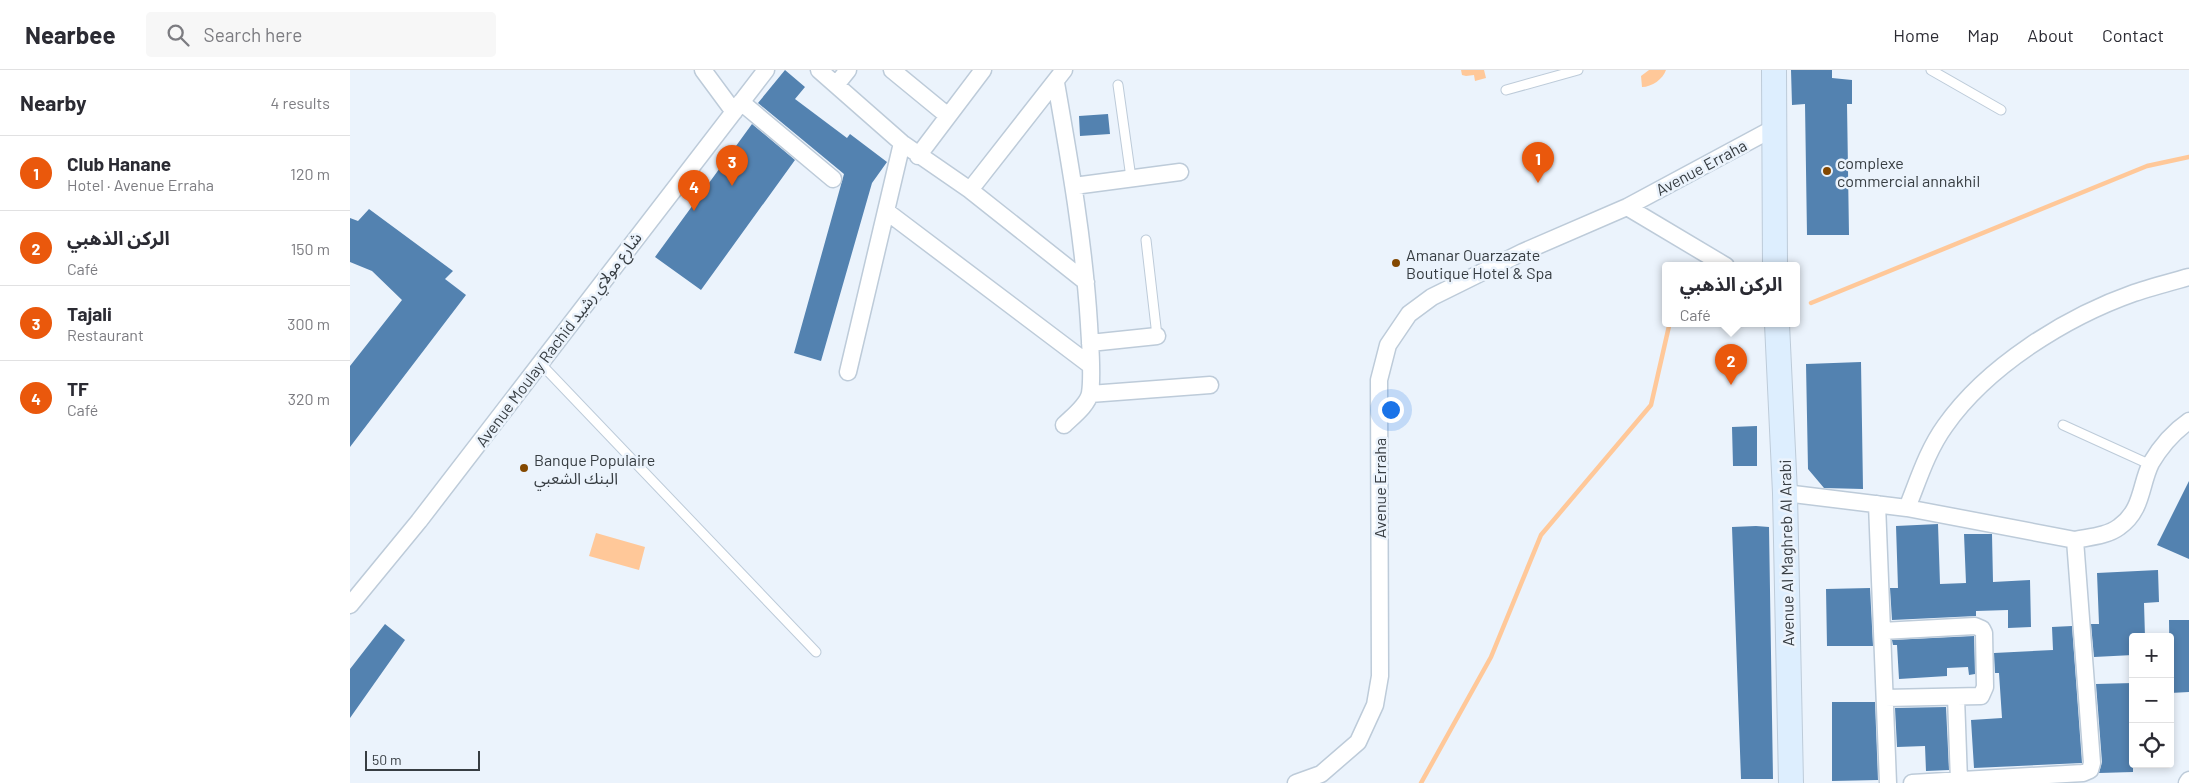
<!DOCTYPE html>
<meta charset="utf-8">
<style>
body{margin:0;font-family:Barlow,"Noto Sans Arabic",sans-serif;background:#f7f7f7;color:#2b2b33}
.controls{position:absolute;right:15px;bottom:15px;display:grid;overflow:hidden;border-radius:5px;box-shadow:0 2px 8px #0003}
.controls button{width:45px;height:45px;display:grid;place-items:center;padding:0;border:0;border-bottom:1px solid #e1e1e2;background:#fff;color:#2b2b33;font:25px sans-serif}
.scale{position:absolute;left:15px;bottom:12px;width:115px;box-sizing:border-box;padding-left:5px;border:2px solid #373d42;border-top:0;font-size:14px;line-height:18px;white-space:nowrap;color:#373d42;-webkit-text-stroke:4px #ebf3fc;paint-order:stroke}
.you{position:absolute;left:1040px;top:339px;width:18px;height:18px;margin:-12px;border:4px solid #fff;border-radius:50%;background:#1a73e8;box-shadow:0 0 0 8px #1a73e833}
.badge{display:grid;place-items:center;width:32px;height:32px;border-radius:50%;background:#ea580c;color:#fff;font-size:16px;font-weight:700}
.pin{position:absolute;translate:-50% -41px;filter:drop-shadow(0 1px 2px #0008)}
.pin::after{content:'';position:absolute;top:26px;width:18px;height:15px;background:inherit;clip-path:polygon(0 0,100% 0,50% 100%)}
.popup{position:absolute;left:1312px;top:192px;width:138px;height:65px;box-sizing:border-box;display:grid;place-content:center;border-radius:5px;background:#fff;filter:drop-shadow(0 1px 4px #0005);font-size:16px;white-space:nowrap;color:#7c7c81}
.popup b{font-size:19px;color:#2b2b33}
.popup::after{content:'';position:absolute;left:50%;top:100%;margin-left:-10px;border:10px solid transparent;border-top-color:#fff}
.list{margin:0;padding:0;list-style:none}
h2{display:flex;justify-content:space-between;align-items:center;height:65px;margin:0;padding:0 20px;font-size:21px}
h2 small{font-size:16px;font-weight:400;color:#7c7c81}
.list li{display:grid;grid-template-columns:32px 1fr auto;gap:15px;align-items:center;box-sizing:border-box;height:75px;padding:0 20px;border-top:1px solid #e1e1e2}
.list b{display:block;font-size:19px;white-space:nowrap}
.list p{margin:0;font-size:16px;white-space:nowrap;color:#7c7c81}
.list em{font-size:16px;font-style:normal;color:#7c7c81}
.icon{flex:none;width:28px;height:28px;fill:none;stroke:currentColor;stroke-width:2;stroke-linecap:round;stroke-linejoin:round}
.map{position:relative;flex:none;width:1839px;height:713px;overflow:hidden}
header{display:flex;align-items:center;gap:30px;box-sizing:border-box;height:70px;padding:0 25px;background:#fff;border-bottom:1px solid #e1e1e2}
header strong{font-size:24px}
nav{display:flex;gap:28px;margin-inline-start:auto;font-size:18px}
.search{width:350px;height:45px;background:#f7f7f7;display:flex;align-items:center;gap:12px;box-sizing:border-box;padding:0 18px;border-radius:5px;color:#7c7c81;font-size:19px}
main{display:flex}
aside{flex:1;background:#fff}
.map>svg:first-child{display:block}
.water{fill:#ffc899}
.lines{fill:none;stroke-linecap:round;stroke-linejoin:round}
.stream{stroke:#ffc899;stroke-width:4.5}
.building{fill:#5382b0}
.lane-casing{stroke:#bdcbd9;stroke-width:11}
.street-casing{stroke:#bdcbd9;stroke-width:19}
.secondary-casing{stroke:#bdcbd9;stroke-width:26}
.lane{stroke:#fff;stroke-width:9}
.street{stroke:#fff;stroke-width:16}
.secondary{stroke:#ddeefe;stroke-width:24}
.poi-dot{fill:#834800;stroke:#ebf3fc;stroke-width:2}
.labels{text-anchor:middle;dominant-baseline:central;stroke-width:5;stroke-linejoin:round;paint-order:stroke}
.poi-label{font-size:16px;fill:#373d42;stroke:#ebf3fc;text-anchor:start}
.street-label{font-size:16px;fill:#373d42;stroke:#ebf3fc}
</style>
<header>
<strong>Nearbee</strong>
<div class="search"><svg class="icon" aria-label="search" viewBox="0 0 24 24"><circle cx="10" cy="10" r="6"/><path d="M15 15l6 6"/></svg>Search here</div>
<nav><a>Home</a><a>Map</a><a>About</a><a>Contact</a></nav>
</header>
<main>
<aside>
<h2>Nearby<small>4 results</small></h2>
<ul class="list">
<li><span class="badge">1</span><div><b>Club Hanane</b><p>Hotel · Avenue Erraha</p></div><em>120 m</em></li>
<li><span class="badge">2</span><div><b>الركن الذهبي</b><p>Café</p></div><em>150 m</em></li>
<li><span class="badge">3</span><div><b>Tajali</b><p>Restaurant</p></div><em>300 m</em></li>
<li><span class="badge">4</span><div><b>TF</b><p>Café</p></div><em>320 m</em></li>
</ul>
</aside>
<div class="map">
<svg width="1839" height="713" viewBox="0 0 1839 713">
<rect width="100%" height="100%" fill="#ebf3fc"/>
<path class="water" d="M1111,0H1134L1136,8L1125,11L1124,5L1116,6L1112,5Z
M1299,0H1316C1313,9 1302,17 1292,17L1291,6Z
M246,463L295,477L289,500L239,486Z"/>
<g class="lines">
<path class="stream" d="M1461,233L1797,96L1839,87
M1071,713L1141,587L1191,465L1301,335L1319,256"/>
</g>
<path class="building" d="M435,0L455,17L445,29L497,68L500,64L537,92L522,113L471,291L444,283L494,104L408,33Z
M1441,0H1482V8L1502,10V34H1497L1499,165H1457L1455,34L1442,35Z
M758,44L760,64L730,66L729,46Z
M402,54L445,90L351,220L305,187Z
M19,139L103,201L95,209L116,225L0,377V296L52,230L22,201L0,192V148L8,151Z
M1511,292L1513,419L1474,418L1458,399L1456,294Z
M1407,356V396H1383L1382,357Z
M1839,411V489L1807,475Z
M1588,454L1590,514L1616,513L1614,464H1642L1643,512L1680,510L1681,557L1658,558V540L1626,541V546L1542,550L1540,518H1548L1546,456Z
M1406,456L1419,457L1423,709H1391L1382,457Z
M1808,500L1809,532L1794,533L1795,567H1783V585L1744,587L1741,554H1749L1747,503Z
M1520,518L1523,576H1477L1476,519Z
M1819,550H1839V622L1820,623Z
M35,554L55,570L0,648V599Z
M1722,556L1732,693L1624,698L1621,650L1652,648L1649,603H1645L1644,583L1703,580L1702,557Z
M1624,566L1625,604L1619,605L1618,597L1597,598V606L1549,609L1547,575H1543L1542,570Z
M1783,613V702L1749,703L1752,692L1746,614Z
M1482,632H1525L1528,710L1482,711Z
M1596,637L1599,700L1576,701L1575,676L1547,677L1545,638Z"/>
<g class="lines">
<g class="lane-casing">
<path id="lane" d="M1581,0L1651,40
M768,15L781,108
M1156,20L1228,0
M796,170L807,266
M190,293L466,582
M1713,355L1801,395"/>
</g>
<g class="street-casing">
<path id="street" d="M353,0L384,42
M469,0L552,73L620,120L736,212
M542,0L598,46
M706,13C720,93 734,173 739,254C740,274 743,305 740,323C738,335 722,347 714,355
M486,15L498,0
M391,32L483,109
M568,86L633,0
M724,116L830,102
M620,120L714,0
M1277,137L1376,196
M536,141L740,295
M740,273L807,266
M498,302L552,73
M740,324L860,315
M1435,423L1557,438L1725,470C1739,467 1757,466 1769,457C1793,440 1790,415 1801,393C1811,376 1823,362 1839,351
M1527,434L1538,713
M1557,438C1568,411 1577,381 1595,356C1637,296 1716,247 1784,223C1802,217 1821,212 1839,207
M0,535L69,451L416,0
M1532,561L1625,556L1632,559L1634,563L1635,617L1631,626L1535,628
M1606,627L1609,711
M946,713L971,704L1008,672L1025,635L1030,606L1029,310L1038,275L1059,244L1082,227L1173,182L1277,137L1424,58
M1562,713L1733,703L1740,700L1742,693L1725,470
M1837,713L1839,710"/>
</g>
<g class="secondary-casing">
<path id="secondary" d="M1424,0L1425,196
M1427,254L1435,423L1441,713"/>
</g>
<use href="#lane" class="lane"/>
<use href="#street" class="street"/>
<use href="#secondary" class="secondary"/>
</g>
<g class="poi-dot">
<circle cx="1477" cy="101" r="5"/>
<circle cx="1046" cy="193" r="5"/>
<circle cx="174" cy="398" r="5"/>
</g>
<g class="labels">
<g class="poi-label">
<text x="1487" y="92">complexe<tspan x="1487" dy="18">commercial annakhil</tspan></text>
<text x="1056" y="184">Amanar Ouarzazate<tspan x="1056" dy="18">Boutique Hotel &amp; Spa</tspan></text>
<text x="184" y="389">Banque Populaire<tspan x="184" dy="18">البنك الشعبي</tspan></text>
</g>
<g class="street-label">
<text transform="translate(1351 97) rotate(-28)">Avenue Erraha</text>
<text transform="translate(208 269) rotate(-53)">Avenue Moulay Rachid شارع مولاي رشيد</text>
<text transform="translate(1029 418) rotate(-90)">Avenue Erraha</text>
<text transform="translate(1436 483) rotate(-91)">Avenue Al Maghreb Al Arabi</text>
</g>
</g>
</svg>
<div class="controls">
<button>+</button>
<button>−</button>
<button><svg class="icon" aria-label="locate" viewBox="0 0 24 24"><circle cx="12" cy="12" r="6"/><path d="M12 2v4M12 18v4M2 12h4M18 12h4"/></svg></button>
</div>
<div class="scale">50 m</div>
<div class="you"></div>
<div class="pin badge" style="left:1188px;top:113px">1</div>
<div class="pin badge" style="left:1381px;top:315px">2</div>
<div class="popup"><b>الركن الذهبي</b>Café</div>
<div class="pin badge" style="left:382px;top:116px">3</div>
<div class="pin badge" style="left:344px;top:141px">4</div>
</div>
</main>
